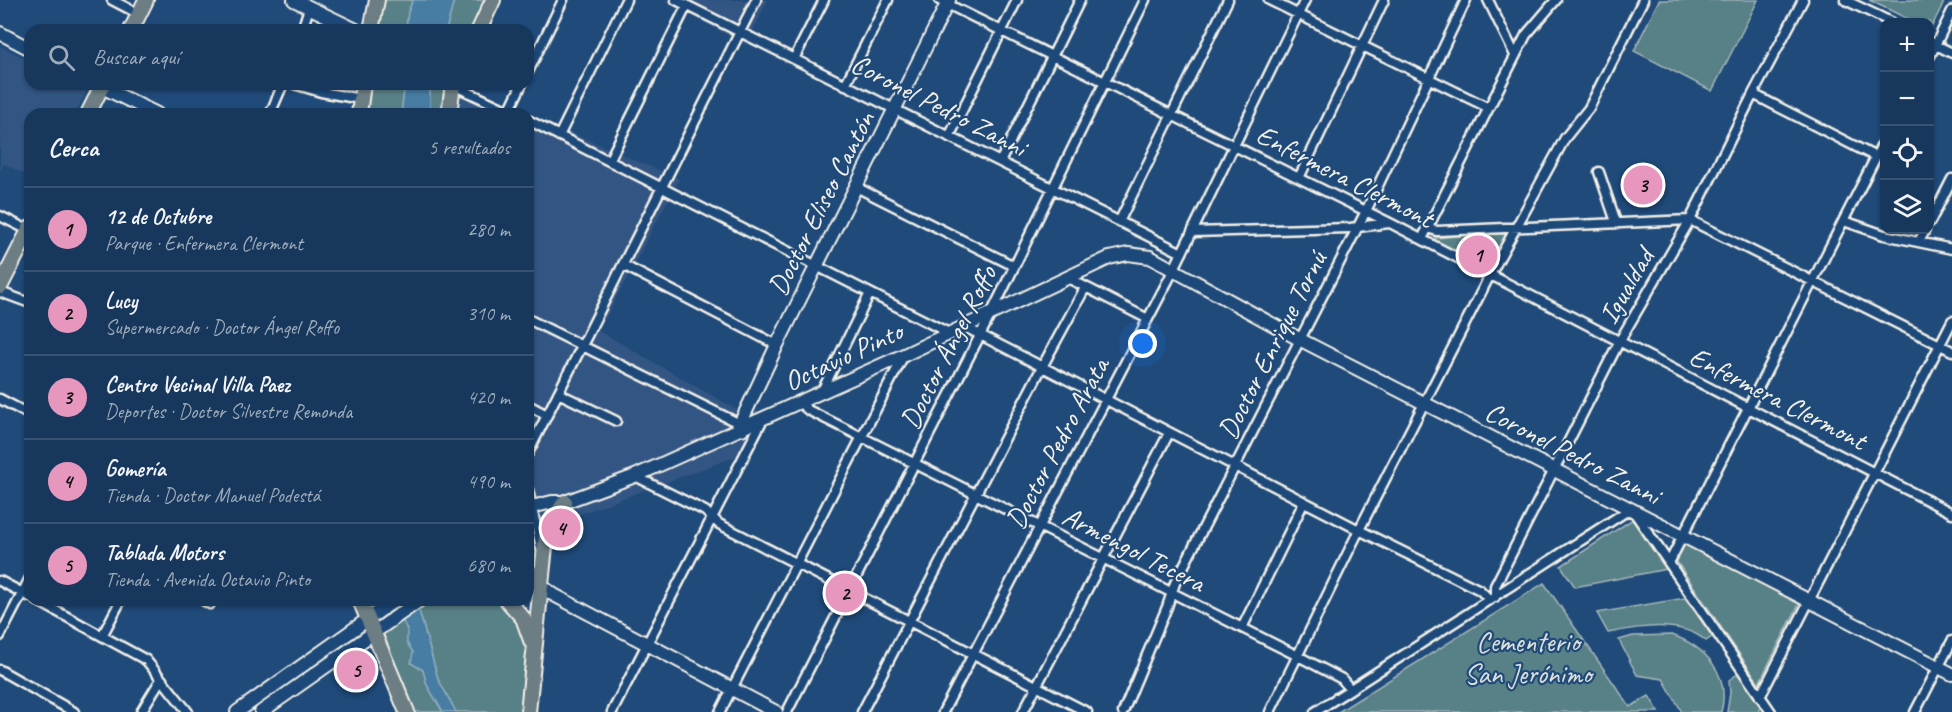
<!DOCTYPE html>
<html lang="es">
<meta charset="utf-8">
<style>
body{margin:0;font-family:Caveat,sans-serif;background:#244365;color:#f1f3f6}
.controls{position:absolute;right:18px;top:18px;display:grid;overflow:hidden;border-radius:12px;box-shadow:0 2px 4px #0004}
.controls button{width:54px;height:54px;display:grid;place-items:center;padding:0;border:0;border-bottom:2px solid #365272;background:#17385c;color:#f1f3f6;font:30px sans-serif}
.you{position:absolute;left:1143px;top:344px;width:21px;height:21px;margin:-15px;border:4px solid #fff;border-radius:50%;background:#1a73e8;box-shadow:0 0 0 9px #1a73e833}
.badge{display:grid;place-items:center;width:39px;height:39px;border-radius:50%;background:#e797bd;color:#111;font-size:20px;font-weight:700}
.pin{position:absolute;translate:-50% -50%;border:3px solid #fff;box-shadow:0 2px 6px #0006}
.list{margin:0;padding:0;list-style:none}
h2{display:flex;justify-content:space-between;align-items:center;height:78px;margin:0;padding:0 24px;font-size:26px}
h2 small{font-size:20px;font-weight:400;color:#9eacbb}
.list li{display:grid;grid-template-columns:39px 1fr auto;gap:18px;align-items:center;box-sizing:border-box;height:84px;padding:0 24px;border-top:2px solid #365272}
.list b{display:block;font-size:22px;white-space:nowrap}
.list p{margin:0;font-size:20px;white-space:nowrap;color:#9eacbb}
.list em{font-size:20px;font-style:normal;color:#9eacbb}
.icon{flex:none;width:33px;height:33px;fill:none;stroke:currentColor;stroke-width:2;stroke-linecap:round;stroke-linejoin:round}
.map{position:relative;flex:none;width:1952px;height:712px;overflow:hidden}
.search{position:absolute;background:#17385c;box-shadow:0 2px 4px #0004;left:24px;top:24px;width:510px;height:66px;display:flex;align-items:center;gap:15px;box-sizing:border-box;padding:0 21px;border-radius:18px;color:#9eacbb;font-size:22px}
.panel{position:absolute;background:#17385c;box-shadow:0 2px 4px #0004;left:24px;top:108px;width:510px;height:498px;border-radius:18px}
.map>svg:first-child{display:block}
.built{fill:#335584}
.green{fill:#588087;stroke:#a6b8b8;stroke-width:1.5}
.water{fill:#467ca3;stroke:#8cabbf;stroke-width:1.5}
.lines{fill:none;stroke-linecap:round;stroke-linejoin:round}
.street-casing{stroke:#f4f1e8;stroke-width:13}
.secondary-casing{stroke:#f4f1e8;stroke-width:16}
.primary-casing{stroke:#f4f1e8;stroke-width:18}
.street{stroke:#1f4a7a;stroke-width:8}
.secondary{stroke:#1f4a7a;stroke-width:12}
.primary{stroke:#6c7e84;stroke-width:14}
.labels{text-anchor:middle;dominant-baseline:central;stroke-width:4.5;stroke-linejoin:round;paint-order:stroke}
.street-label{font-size:28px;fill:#f4f1e8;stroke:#1f4a7a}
.park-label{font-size:28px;fill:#dde0d9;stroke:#1f4a7a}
</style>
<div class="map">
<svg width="1952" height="712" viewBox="0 0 1952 712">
<rect width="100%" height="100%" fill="#1f4a7a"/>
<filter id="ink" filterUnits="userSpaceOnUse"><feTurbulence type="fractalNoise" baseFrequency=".0167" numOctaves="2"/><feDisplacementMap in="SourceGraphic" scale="12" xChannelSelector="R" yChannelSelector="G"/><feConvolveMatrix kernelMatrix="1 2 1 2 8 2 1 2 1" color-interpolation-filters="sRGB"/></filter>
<g filter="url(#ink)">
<path class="built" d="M663,0H768L746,45Z
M0,46L30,61V84H73L87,91L75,114H30V177L4,164L0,172Z
M457,84L527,114H452Z
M528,114L679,179L599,331L753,419L743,454L553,524L528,522Z"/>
<path class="green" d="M377,0H413L408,12L406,30H371Z
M454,0H493L479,30H446Z
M1659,0H1758L1712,91L1634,51Z
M1869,0H1945L1930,30V22H1914Z
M363,84H405L401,114H359Z
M430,84H453L449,114H430Z
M1635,168L1653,170L1651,201L1632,199Z
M1511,230L1490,271L1428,239Z
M1633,519L1667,569L1575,587L1561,566Z
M1682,543L1800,602L1759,683L1677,562Z
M1544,583L1630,707L1649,696L1659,712H1338Z
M1685,598L1713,636L1706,641C1681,619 1637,627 1608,633L1597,613Z
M360,600H393L408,630L407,643L413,652V664L423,670L427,685L443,712H407Z
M416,600H507L528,630V712H456L438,679Z
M1672,635C1706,647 1731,675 1721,712H1682L1663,679L1637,675L1619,640L1633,636Z
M1739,673L1761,706L1758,712H1727L1730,693L1729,680Z"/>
<path class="water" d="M413,0H454L446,30H406L408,12Z
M405,84H430V114H401Z
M393,600H416L438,679L456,712H443L427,685L423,670L411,663L413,652L407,643V630Z"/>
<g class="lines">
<g class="street-casing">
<path id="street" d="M112,0L139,14
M676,0L1182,253
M939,0L1390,223L1952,513
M1269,0L1489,108
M1488,0L1515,55
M1845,0L1891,22
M302,30L309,8
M1930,42L1952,53
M1930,56L1952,11
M794,59L824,0
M528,72L563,0
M294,84L321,92L361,99
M453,85L515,114
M845,85L888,0
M1753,94L1876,157
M509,111L522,84
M270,114L283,84
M528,120L949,333
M559,136L626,0
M949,137L1017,0
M609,161L687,5
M1000,162L1080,0
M1599,172L1616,222
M1299,178L1384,0
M856,187L1014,266
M0,216L30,231
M1844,221L1884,235L1952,249
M1119,222L1228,0
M1930,222L1952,179
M1428,228L1437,231L1690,220L1952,351
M1192,232L1350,228L1389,223
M1422,239L1526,35L1556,0
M1919,242L1925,230
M623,265L777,345
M1066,277L1148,319
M0,292L30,303
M528,319L740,424
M963,326L1359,530L1480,590L1490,600
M558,393L616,421
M821,393L870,293
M0,399L30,415
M799,402L808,410L1298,656L1342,679L1350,689
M528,405L547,415
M528,453L756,0
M635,476L705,511L719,524L1087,712
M528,490L541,548
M1634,512L1771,712
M1669,563L1884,141
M0,581L30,597
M1495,597V586L1619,342L1690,220L1753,94L1803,0
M36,600L146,660L188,712
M203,600L210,604
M1242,628L1304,502
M0,636L30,578
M102,636L121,600
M0,670L74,712
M1760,697L1952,321
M141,712L161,679
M612,712L763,419
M720,712L904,355
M787,712L992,312L1145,0
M862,712L1042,367L1085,288
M943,712L1174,269L1305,0
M1023,712L1169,433
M1123,712L1167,607L1175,583L1366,211L1466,0
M1270,712L1359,530L1490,275L1565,138L1589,108L1643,0
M1315,712L1630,509
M1915,712L1952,641"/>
</g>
<g class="secondary-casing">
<path id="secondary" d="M294,0L356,30
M0,33L30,49
M96,84L157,114
M742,429L740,424L777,345L949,0
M528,508L552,502H565L635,476L904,355L1109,258L1128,254L1150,257L1299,339L1952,674
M540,585L554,595L776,712
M237,712L395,600
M261,712L420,600"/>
</g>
<g class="primary-casing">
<path id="primary" d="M131,30L146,0
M371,30L377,0
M479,30L493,0
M88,114L103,84
M359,114L363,84
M449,114L453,84
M0,287L30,228
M528,569L540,585
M360,600L407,712
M507,600L523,618L532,643
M528,712L546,536L550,523L565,502"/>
</g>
<use href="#street" class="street"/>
<use href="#secondary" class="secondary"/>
<use href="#primary" class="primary"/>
</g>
</g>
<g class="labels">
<g class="street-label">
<text transform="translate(939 105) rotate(27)">Coronel Pedro Zanni</text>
<text transform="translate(1345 176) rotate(27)">Enfermera Clermont</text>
<text transform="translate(821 203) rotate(-63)">Doctor Eliseo Cantón</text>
<text transform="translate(1626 286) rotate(-60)">Igualdad</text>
<text transform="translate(1272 345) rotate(-63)">Doctor Enrique Tornú</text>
<text transform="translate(948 347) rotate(-63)">Doctor Ángel Roffo</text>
<text transform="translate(843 356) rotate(-25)">Octavio Pinto</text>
<text transform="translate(1778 398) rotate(27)">Enfermera Clermont</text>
<text transform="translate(1057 443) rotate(-62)">Doctor Pedro Arata</text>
<text transform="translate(1573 453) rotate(27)">Coronel Pedro Zanni</text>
<text transform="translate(1134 549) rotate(27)">Armengol Tecera</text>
</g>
<g class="park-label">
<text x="1528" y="641">Cementerio<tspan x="1528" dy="32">San Jerónimo</tspan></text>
</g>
</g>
</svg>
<div class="controls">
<button>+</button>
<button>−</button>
<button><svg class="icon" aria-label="locate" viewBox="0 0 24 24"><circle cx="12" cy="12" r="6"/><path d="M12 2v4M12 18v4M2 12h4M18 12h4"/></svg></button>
<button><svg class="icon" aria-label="layers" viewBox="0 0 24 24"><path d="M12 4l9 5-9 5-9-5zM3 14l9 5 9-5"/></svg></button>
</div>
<div class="you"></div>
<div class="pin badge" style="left:1478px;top:255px">1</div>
<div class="pin badge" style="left:845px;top:593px">2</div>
<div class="pin badge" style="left:1643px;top:185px">3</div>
<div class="pin badge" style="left:561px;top:528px">4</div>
<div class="pin badge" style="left:356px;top:670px">5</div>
<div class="search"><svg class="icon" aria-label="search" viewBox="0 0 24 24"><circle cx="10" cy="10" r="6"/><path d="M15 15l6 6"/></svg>Buscar aquí</div>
<section class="panel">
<h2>Cerca<small>5 resultados</small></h2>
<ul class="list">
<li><span class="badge">1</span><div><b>12 de Octubre</b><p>Parque · Enfermera Clermont</p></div><em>280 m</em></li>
<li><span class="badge">2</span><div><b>Lucy</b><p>Supermercado · Doctor Ángel Roffo</p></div><em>310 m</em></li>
<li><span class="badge">3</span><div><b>Centro Vecinal Villa Paez</b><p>Deportes · Doctor Silvestre Remonda</p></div><em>420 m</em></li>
<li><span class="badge">4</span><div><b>Gomería</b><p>Tienda · Doctor Manuel Podestá</p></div><em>490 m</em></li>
<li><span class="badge">5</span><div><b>Tablada Motors</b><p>Tienda · Avenida Octavio Pinto</p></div><em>680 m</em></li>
</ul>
</section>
</div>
